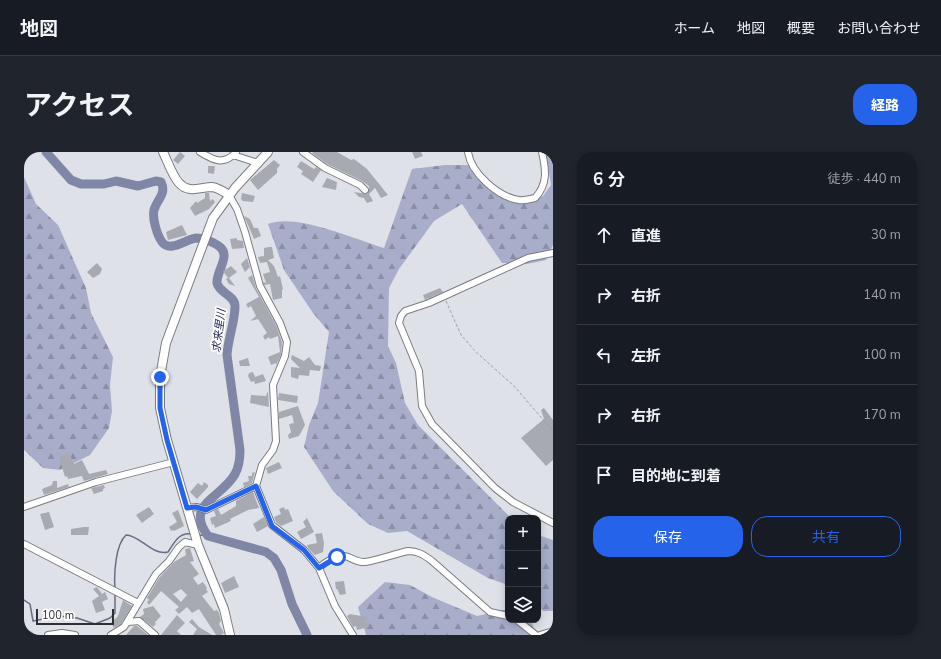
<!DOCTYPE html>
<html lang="ja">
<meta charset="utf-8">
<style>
body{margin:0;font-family:"Nunito Sans","Noto Sans JP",sans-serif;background:#20242c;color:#f1f3f6}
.controls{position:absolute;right:12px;bottom:12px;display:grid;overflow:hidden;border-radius:8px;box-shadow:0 2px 10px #0003}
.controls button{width:36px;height:36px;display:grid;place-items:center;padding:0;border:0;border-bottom:1px solid #363941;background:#171b24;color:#f1f3f6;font:20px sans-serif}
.scale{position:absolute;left:12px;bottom:10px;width:78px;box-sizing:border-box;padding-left:4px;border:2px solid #2e2f32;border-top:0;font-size:11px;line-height:14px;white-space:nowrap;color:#2e2f32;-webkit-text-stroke:3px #fff;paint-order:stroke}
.stop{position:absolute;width:12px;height:12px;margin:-9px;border:3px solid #2563eb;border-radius:50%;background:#fff}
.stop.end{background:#2563eb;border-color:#fff;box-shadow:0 1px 4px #0008}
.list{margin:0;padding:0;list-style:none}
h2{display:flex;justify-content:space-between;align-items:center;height:52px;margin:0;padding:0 16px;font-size:17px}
h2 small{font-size:13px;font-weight:400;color:#9ea1a6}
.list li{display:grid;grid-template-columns:26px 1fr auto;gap:12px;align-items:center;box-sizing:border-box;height:60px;padding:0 16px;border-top:1px solid #363941}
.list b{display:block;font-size:15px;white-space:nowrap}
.list em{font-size:13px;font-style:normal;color:#9ea1a6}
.actions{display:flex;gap:8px;padding:12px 16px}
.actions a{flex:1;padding:9px 0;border:1px solid #2563eb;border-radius:16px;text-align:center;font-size:14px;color:#2563eb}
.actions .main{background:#2563eb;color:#fff}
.icon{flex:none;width:22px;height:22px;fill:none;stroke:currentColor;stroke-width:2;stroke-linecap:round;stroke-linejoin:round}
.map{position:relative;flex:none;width:529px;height:483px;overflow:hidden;border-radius:16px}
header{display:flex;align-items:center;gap:24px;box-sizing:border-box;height:56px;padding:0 20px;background:#171b24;border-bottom:1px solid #363941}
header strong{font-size:19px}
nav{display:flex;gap:22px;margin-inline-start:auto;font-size:14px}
.intro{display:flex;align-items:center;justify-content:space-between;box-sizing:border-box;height:96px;padding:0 24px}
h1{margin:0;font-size:28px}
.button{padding:10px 18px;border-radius:16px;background:#2563eb;color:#fff;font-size:14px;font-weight:700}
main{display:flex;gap:24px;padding:0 24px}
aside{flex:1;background:#171b24;border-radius:16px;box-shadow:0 2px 10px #0003}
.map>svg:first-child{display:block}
.forest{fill:url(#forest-firs)}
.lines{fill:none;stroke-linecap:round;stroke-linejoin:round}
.stream{stroke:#676d83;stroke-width:1.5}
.river{stroke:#8087a6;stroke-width:9}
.building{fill:#a8aab1;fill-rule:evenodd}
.minor-casing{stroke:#7a7c83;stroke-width:8}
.tertiary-casing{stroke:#7a7c83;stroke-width:10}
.path{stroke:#9ea0a6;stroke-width:1;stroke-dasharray:3 2;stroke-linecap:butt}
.minor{stroke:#fff;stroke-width:6}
.tertiary{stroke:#fff;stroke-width:8}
.route{stroke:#2563eb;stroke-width:5}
.labels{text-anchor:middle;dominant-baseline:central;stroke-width:3.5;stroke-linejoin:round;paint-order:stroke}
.water-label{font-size:11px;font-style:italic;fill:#252a55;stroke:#fff}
</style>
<header>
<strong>地図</strong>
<nav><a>ホーム</a><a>地図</a><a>概要</a><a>お問い合わせ</a></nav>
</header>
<div class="intro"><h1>アクセス</h1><a class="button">経路</a></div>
<main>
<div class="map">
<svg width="529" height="483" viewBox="0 0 529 483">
<defs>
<pattern id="forest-firs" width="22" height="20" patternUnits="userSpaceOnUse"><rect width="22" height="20" fill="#a8aeca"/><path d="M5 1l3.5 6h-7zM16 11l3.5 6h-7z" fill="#898ea5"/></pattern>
</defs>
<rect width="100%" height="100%" fill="#dfe1e9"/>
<path class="forest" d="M522,0H529V93L522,108L503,112L478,111L438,52L410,69L375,117L365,136L364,194L372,211L381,251L394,273L487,366H484V433L464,426L383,379L364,381L344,372L309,339L280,295L285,273L294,251L305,180L289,161L260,118L244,72C272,61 330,87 360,96L388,17L421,13H444L468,40L500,52L519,44L527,33Z
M0,25L12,52L34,73L62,136L67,161L89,205L86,233L88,259L85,276L66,303L36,318L19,316L0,298Z
M514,383L529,388V459H519L514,454Z
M361,430L386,433L408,445L453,464L484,457V468H507L512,483H342L334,455Z"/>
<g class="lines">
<path class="stream" d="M175,383L184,384
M91,437C90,423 91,393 102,383C116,383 128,404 144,400C150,391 155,380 167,382
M0,448L6,452L9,469L35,464L53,466L71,472L86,466L91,461V441"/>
<path class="river" d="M22,0L47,28L57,32H80L92,29L114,34L132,29L137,30C143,42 133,47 130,58C128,66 133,83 138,90C146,101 162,87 172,86C180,86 192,91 197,96C206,105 192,120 193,131C195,141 211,143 211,154C211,170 204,186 203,203L216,298C216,306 215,315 211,322C198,346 160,352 184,384L242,400L250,406L257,418L268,452L283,483"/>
</g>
<path class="building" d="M156,0L161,4L154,12L149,8Z
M289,0H313L327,8L330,7L343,17L364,43L357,46L351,36L345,42L349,49L343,51L340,46L335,45L330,40L343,42L345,39V34L338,29L303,12L288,1Z
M388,0H397L399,4L391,7Z
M250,8L256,13L253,17V21L234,38L226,28Z
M277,9L290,17L292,15L297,18L289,30L277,22L279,19L273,15Z
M184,14H191L190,22L184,21Z
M303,26L313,30L312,38L298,35Z
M181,41H185L186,49L189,47L191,50L185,57L171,64L166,56L172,49L173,51L181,46Z
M218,41L231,44L229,50L219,49L217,47Z
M220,64L226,67L230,76H234L237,84L230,87Z
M158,73L163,83L144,88L142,80Z
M213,86V88L219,89L220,96L208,97L206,87Z
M245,95H248L250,106L244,108L250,114L254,125L256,124L259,137L258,138V146L249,148L246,132L240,133L239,130L242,131L239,122L246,120L243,110L236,111L234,105L240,104V96Z
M223,106L226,115L221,120L217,112Z
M73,111L78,117L76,122L69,126L63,120Z
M207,114L213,120L205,126L211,134L205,132L202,127L204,126L199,119Z
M228,123L232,136L252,173L258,190L257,203L252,213V211L247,213L244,205L256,200L254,184L246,187L245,185L241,188L239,184L243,181L234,167L226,169L232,164L227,154L224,156L222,152L235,145L224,126Z
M416,136L419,140L401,148L399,143Z
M268,203L280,209L285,205L291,213L297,214L296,219L286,218L285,224L275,223L274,227L267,225V215L276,216L267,207Z
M224,206L226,214H216L215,209Z
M229,220L231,225L239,222L242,229L231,232L230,229L227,230L224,224L225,221Z
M244,239L245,255L226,251L227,243L242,244Z
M255,241L274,244L273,251L254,248Z
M274,254L281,273L275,284L265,287L264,283L267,280L265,272L270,271L268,263L255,267V260Z
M520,256L529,268V308L522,314L497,286L520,267L517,258Z
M45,300L50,312L58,308L65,322L82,318L84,322L60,329L58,324L44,327L43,324L41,325L35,305Z
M255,310L258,316L244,322L242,316Z
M231,320L228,331L220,335L219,331L225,329L224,324H228V321Z
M29,329H33V336L44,332L45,335L20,343L18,337L28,333Z
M180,330L184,333V335L173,347L166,340L174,331L178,334Z
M80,333L81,336L79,337V339L70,342L67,336Z
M229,340L235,356L224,358L206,367L207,369L191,376L190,372L188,373L186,366L192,364L190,359L194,357L197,363L212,354V349Z
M125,355L130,362L118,371L112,363Z
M260,355L261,358L264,357L269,369L257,374L252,370L250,365L257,362L255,357Z
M154,358L160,374L150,379L149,378L147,379L145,375L153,370L148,361Z
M25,360L30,375L21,378L16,362Z
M240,365L244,374L233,380L229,372Z
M283,366L290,380L277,387L273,380L282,375L279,370Z
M60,375H65L64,383H47V377Z
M298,381L300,391L299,400L291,403L284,396L283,393L293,391L291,382Z
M166,396L170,409L166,410L175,422L169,426L174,433L179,430L183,436L182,437L184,440L178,444L190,459L193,458L195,461L197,469L195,472L200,481L197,483H192L175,457L168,461L163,455L155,462L151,458L155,455L137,439L125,453L123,450L125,448L123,446L135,426L150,410L162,403L161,397ZM157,437L163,443L157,450L149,442Z
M210,424L215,435L201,441L197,431Z
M320,429L322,442L316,443L313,437H312L311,430Z
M73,435L78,442L81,440L84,447L78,450L81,458L72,461L68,449L75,444L69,437Z
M99,448L108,454L97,472L90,476L87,471L94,464Z
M129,454L137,464L131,470L132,472L129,475L116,465L120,462L119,457Z
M326,462L343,465L342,471H344L345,475L333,478L332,474L329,475L323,464Z
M153,463L161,471L153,479L157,483H137Z
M168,467L175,475L188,483H169L173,477L165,470Z
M110,474H113L124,483H102Z"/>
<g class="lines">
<g class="minor-casing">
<path id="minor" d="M176,0C189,8 200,14 212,0
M279,0L301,16L336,33L341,38
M444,0C447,21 474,45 495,48C500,49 506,47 511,46C524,32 522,18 518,0
M209,3L234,11
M205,43L213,57L221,80L236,134L256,171L263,190L261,204L249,233L252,289L249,298L238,313L232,334L248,373L280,398L295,416L311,454L329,483
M529,101L504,106L405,151L381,159L377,164L375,171L395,219L398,254L408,272L471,336L489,350L529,371
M0,355L72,330L150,310
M163,356L173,355L182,358L232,334
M0,392L114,451
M295,416C301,410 312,403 320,404C328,405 332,411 341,410C355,408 370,402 384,399C394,399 400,403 408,409L466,460L484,464
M493,468L512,483
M104,470L115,469L131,483
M0,481L5,483
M24,483L38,481L51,483
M87,483L100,475L132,422L145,409L155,395L161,390L174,393
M516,483L529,479"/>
</g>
<g class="tertiary-casing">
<path id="tertiary" d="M139,0C144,10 148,23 155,31C165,42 176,35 188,35C195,36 200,40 205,43
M206,483L200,457L174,393L143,288L136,256V225L142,191L189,66L211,36L244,0"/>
</g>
<path class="path" d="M422,149L437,183L452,200L490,234L529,279"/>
<use href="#minor" class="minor"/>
<use href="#tertiary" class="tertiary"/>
</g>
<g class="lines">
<path class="route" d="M136,225V256L143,288L163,356L172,355L182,358L232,334L248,374L280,398L295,416L313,405"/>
</g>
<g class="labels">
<g class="water-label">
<text transform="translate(195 179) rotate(-83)">求来里川</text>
</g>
</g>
</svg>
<div class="controls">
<button>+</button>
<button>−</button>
<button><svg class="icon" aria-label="layers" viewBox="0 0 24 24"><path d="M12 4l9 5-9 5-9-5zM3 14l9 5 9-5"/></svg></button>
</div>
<div class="scale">100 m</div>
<div class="stop" style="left:313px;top:405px"></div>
<div class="stop end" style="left:136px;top:225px"></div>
</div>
<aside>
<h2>6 分<small>徒歩 · 440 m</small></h2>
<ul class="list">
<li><svg class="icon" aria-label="ahead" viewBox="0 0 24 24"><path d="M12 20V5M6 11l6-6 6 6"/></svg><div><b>直進</b></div><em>30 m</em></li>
<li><svg class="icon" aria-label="right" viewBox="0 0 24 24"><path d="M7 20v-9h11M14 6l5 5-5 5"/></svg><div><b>右折</b></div><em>140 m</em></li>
<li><svg class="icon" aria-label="left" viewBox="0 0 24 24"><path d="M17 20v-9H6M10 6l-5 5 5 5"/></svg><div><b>左折</b></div><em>100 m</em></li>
<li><svg class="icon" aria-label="right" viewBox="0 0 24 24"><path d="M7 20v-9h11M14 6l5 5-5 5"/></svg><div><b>右折</b></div><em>170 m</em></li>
<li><svg class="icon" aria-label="arrive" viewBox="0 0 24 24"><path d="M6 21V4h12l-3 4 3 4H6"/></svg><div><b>目的地に到着</b></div></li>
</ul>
<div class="actions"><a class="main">保存</a><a>共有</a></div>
</aside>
</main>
